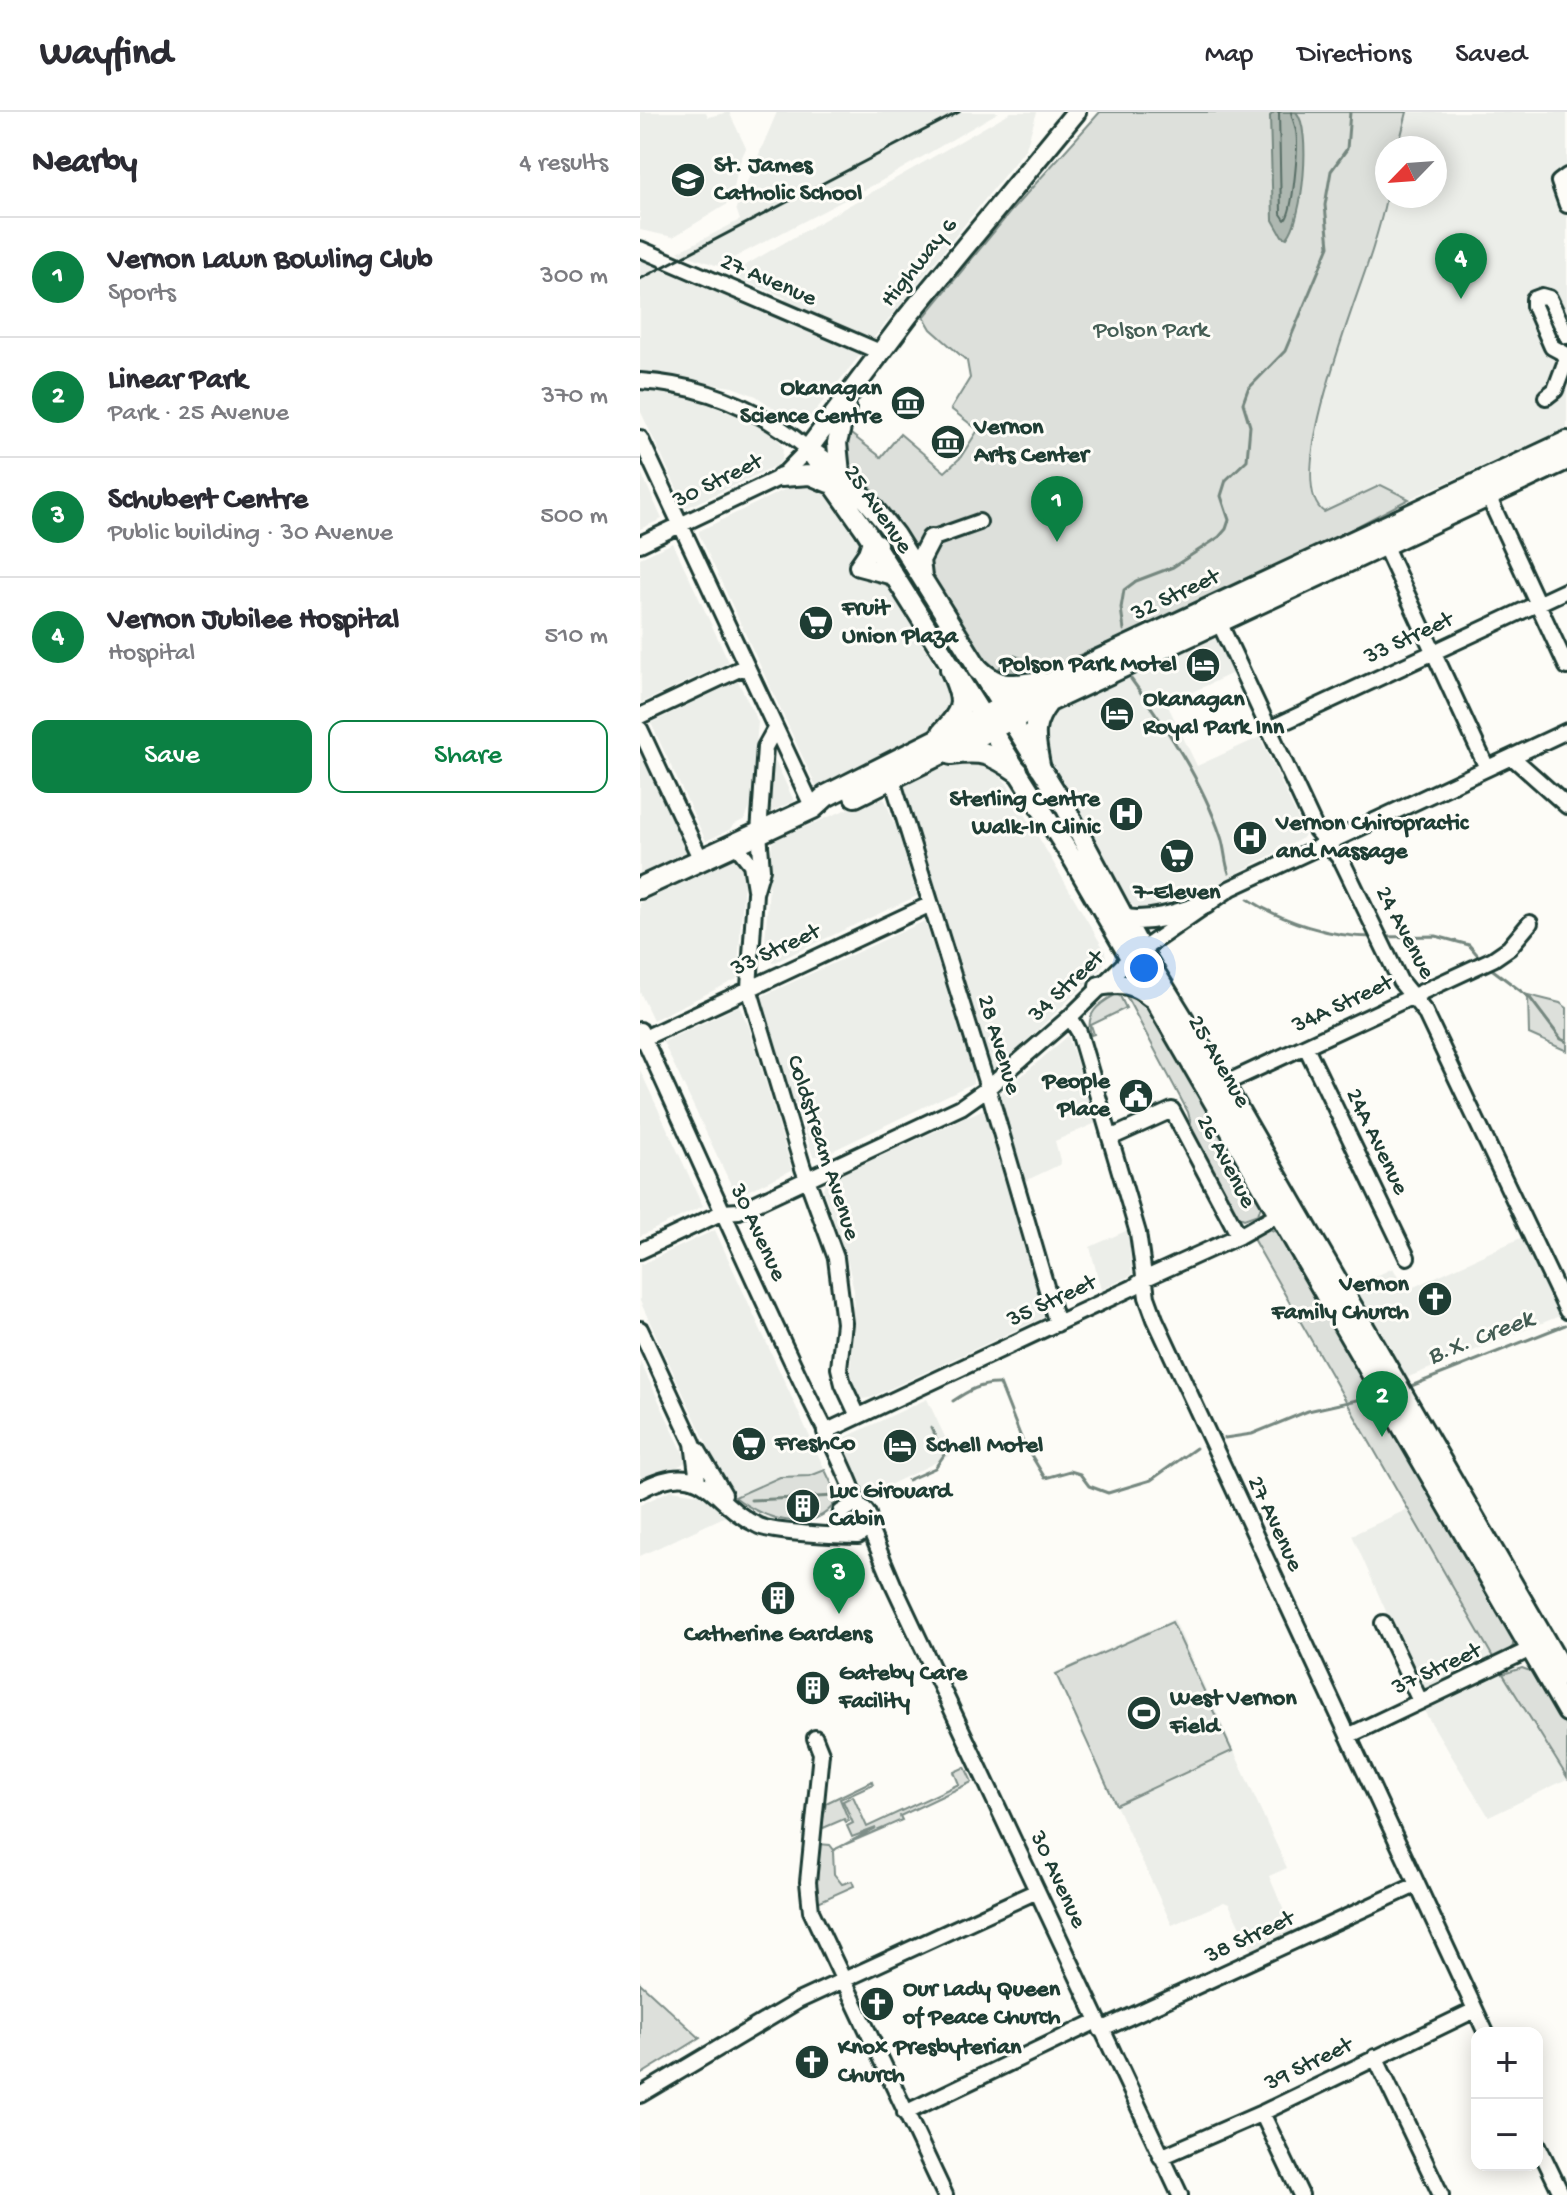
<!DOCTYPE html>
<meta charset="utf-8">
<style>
body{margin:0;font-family:"Gochi Hand",sans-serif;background:#f7f7f7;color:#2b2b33}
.controls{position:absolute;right:24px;bottom:24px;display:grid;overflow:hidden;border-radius:16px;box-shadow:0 4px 20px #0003}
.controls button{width:72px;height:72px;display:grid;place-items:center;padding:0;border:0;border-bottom:2px solid #e1e1e2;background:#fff;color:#2b2b33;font:40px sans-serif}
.compass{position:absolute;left:735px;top:24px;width:72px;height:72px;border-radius:50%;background:#fff;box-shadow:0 4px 20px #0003;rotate:245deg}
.you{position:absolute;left:504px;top:856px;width:28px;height:28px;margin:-20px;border:6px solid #fff;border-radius:50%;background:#1a73e8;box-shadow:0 0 0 12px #1a73e833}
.badge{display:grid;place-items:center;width:52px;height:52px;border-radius:50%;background:#0b8043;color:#fff;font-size:26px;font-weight:700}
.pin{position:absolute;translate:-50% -66px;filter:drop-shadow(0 2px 4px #0008)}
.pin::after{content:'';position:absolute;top:42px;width:28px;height:24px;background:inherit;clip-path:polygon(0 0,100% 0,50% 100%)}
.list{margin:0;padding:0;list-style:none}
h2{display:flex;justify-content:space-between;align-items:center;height:104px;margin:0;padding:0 32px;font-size:34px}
h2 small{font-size:26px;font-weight:400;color:#7c7c81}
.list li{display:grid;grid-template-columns:52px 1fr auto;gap:24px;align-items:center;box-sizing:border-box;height:120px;padding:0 32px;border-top:2px solid #e1e1e2}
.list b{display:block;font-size:30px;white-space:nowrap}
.list p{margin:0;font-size:26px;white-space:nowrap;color:#7c7c81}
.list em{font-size:26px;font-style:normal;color:#7c7c81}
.actions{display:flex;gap:16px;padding:24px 32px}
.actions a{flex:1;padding:18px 0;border:2px solid #0b8043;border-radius:16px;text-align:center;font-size:28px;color:#0b8043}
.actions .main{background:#0b8043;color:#fff}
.map{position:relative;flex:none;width:927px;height:2083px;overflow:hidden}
header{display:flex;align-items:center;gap:48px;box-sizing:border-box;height:112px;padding:0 40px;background:#fff;border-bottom:2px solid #e1e1e2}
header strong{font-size:38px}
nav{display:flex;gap:44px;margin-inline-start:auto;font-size:28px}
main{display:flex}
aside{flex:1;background:#fff}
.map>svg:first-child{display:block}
.built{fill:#eceee9}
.green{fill:#dde0db;stroke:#7e8e88;stroke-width:2}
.water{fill:#aeb8b1;stroke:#75877f;stroke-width:2}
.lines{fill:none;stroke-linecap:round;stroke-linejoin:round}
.shore{stroke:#586e66;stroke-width:2}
.stream{stroke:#75877f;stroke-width:3}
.minor-casing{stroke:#1f3d34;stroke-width:20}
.major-casing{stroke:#1f3d34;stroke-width:24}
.highway-casing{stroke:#1f3d34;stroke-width:26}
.minor{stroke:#fdfcf7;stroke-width:14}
.major{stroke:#fdfcf7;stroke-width:18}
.highway{stroke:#fdfcf7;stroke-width:20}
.rail{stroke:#1f3d34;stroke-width:3}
.labels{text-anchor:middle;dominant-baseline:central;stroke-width:6;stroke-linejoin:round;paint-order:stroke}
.poi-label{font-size:24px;font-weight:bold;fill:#1f3d34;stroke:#fdfcf7;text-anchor:start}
.street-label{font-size:24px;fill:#1f3d34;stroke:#fdfcf7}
.park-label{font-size:24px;fill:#455e55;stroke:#fdfcf7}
.water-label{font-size:26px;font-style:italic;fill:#435c53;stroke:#fdfcf7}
</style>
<header>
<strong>Wayfind</strong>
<nav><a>Map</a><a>Directions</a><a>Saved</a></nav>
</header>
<main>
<aside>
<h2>Nearby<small>4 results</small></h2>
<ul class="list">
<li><span class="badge">1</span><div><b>Vernon Lawn Bowling Club</b><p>Sports</p></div><em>300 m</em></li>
<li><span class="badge">2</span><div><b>Linear Park</b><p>Park · 25 Avenue</p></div><em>370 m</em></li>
<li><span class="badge">3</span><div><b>Schubert Centre</b><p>Public building · 30 Avenue</p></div><em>500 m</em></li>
<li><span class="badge">4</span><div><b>Vernon Jubilee Hospital</b><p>Hospital</p></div><em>510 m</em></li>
</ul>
<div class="actions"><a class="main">Save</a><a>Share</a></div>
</aside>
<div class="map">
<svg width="927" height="2083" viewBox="0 0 927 2083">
<rect width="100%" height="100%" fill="#fdfcf7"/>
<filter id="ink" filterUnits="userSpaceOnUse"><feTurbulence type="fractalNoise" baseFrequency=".0125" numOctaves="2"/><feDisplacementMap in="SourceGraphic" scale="16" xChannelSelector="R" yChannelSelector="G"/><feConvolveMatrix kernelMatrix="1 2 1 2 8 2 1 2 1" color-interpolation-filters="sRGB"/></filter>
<g filter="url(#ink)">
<path class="built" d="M0,0H66L68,5L89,0L106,36L98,54L93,82L86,93L33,125L0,118Z
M137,0H359L241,69L78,154L38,140L100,108L96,96Z
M371,0H397L386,36L164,313L154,311L116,284L92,275L0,262V144L136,203L146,186L101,168L96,162L104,154Z
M767,0H927V316L769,387L741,373L684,400L679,396L673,374V338L680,300L695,240L733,135L747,79V84H795V36H758Z
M0,276L26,278L53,286L114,311L137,324L143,336L142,348L137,353L46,396L0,298Z
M0,358L22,407L0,417Z
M160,370L175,371L200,399L298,558L308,574L309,587L303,604L291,618L178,678L59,422V419Z
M33,431L89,550L1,591L0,446Z
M574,523L593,561L527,592L557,654L620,625L665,722L663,726L554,784L509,801L494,794L482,784L418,664L401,637L402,621L410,605L427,591Z
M98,569L118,610L111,693L105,707L93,713L91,717L66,729L11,611Z
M0,635L53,740L0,766Z
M132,642L154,689L126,702L130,647Z
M326,648L341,649L358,661L368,673L465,839L466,848L460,858L357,957L349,955L345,946L263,675L275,666Z
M238,684L245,688L258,720L277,784L133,851L124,844L132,731L137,727Z
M98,745L105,754L97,867L13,908L0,880V791Z
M285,809L333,962V971L182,1044H173L156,991L148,986L118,886Z
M99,894L109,915L152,1058L101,1082L93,1077L23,930Z
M428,924L456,1011L415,1029L421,1052L383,1070L357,985Z
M0,958L63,1094L0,1124Z
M344,997L368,1076L372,1079L406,1204L230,1286L222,1287L210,1267L214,1179L208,1151L183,1077L184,1073L187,1069Z
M75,1118L185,1358L170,1364L140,1365L95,1385L86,1373L0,1189V1153Z
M488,1118L492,1163L461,1178L450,1135Z
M885,1124L922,1203L766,1266L713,1175L753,1156L765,1179Z
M0,1249L47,1349L6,1374L0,1362Z
M287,1287L313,1342L227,1384L202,1327Z
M31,1378L59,1382L86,1404L0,1444V1393Z
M768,1397L854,1547L782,1580L712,1423Z
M534,1507L647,1756L629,1764L654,1822L613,1842L589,1792L584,1790L532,1813L414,1561Z
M863,1562L927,1667L849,1705L784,1599Z"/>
<path class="green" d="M460,0H767L758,36H747C747,50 749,65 747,79C745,96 739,115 734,132C722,176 640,369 684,400L741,373L769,387L687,430L563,490L400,560L388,564H373L344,551L253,407L207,348V319L241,345L260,322L305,360L320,346L338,318L311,297L330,266L327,249L291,217L284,205L371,99Z
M492,880L504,887L619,1084L621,1094L618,1102L604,1107L597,1104L553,1020L548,1000L485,882Z
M475,883L480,884L486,896L451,913L454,922L451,923C445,902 458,892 475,883Z
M888,883L920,891L927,896V939L889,922Z
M627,1116L639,1121L873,1525V1534L866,1542L854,1547L612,1125Z
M185,1358L198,1385C178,1426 122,1407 95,1385L140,1365L170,1364Z
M532,1510L592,1639L476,1693L416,1562Z
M882,1556L893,1560L927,1615V1665L863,1562Z
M325,1655L332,1670L260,1704L262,1708L197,1736L193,1740L194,1762L202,1772L212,1769L214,1774L176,1791L179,1732L190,1733L194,1738L236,1716L212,1725L207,1714L213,1711L203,1689L213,1684L227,1715L319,1672L314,1660Z
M232,1669L233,1672L200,1687L209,1709L206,1710L204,1707L181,1717L186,1691Z
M0,1871L60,1926L0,1963Z"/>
<path class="water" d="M634,0H656C672,17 663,108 647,126L642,124L633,108L630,4Z
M373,543L382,546L388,552V562L374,565L357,558C364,554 364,546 373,543Z"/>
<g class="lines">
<path class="shore" d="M639,0L641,102L645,108C653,101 659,33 656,19C655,12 652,7 651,0"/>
<path class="stream" d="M484,518L481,496L484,478L496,469L533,455L579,425L586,417L589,408L581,384L586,368L607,348L610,314L603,291L608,277L645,239L689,134L685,93L691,59L707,37L710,0
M491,567C526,615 562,668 581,725C585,737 585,751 589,761
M608,787C643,810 691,825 733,825
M744,825L796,824L829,833L841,847
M849,855L890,886L921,927L927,930
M766,1276L925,1213
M313,1289C328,1279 341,1271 360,1272L382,1328L405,1366L430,1359L440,1362L449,1374L468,1381L511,1368L556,1336
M585,1326L612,1322L668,1299L735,1284
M268,1368L295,1356L304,1343L291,1316
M111,1388L196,1384"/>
<g class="minor-casing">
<path id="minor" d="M927,64L919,70L927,93
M0,137L240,240
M927,224L909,186L902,184L894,187V194L912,235L927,243
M0,269C64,273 119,296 168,337L141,365L0,432
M906,285L915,278L927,246
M0,326L173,696
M848,384L927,555
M741,426L847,656
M291,427L339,410
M579,510L676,718L702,749L760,869L785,900L927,1199
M0,604L106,554
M0,617L61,748
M135,617L125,635L119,721L122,757L115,781L109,876L163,1056L196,1146L204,1211L199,1256L203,1272L218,1304
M629,617L927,478
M872,645L927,694
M252,667L348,976L417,1212
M95,732L111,752L115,777
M430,905L439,920L498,1121L507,1185L515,1207L846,1921
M0,918C52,1031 102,1144 155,1256C176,1302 202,1346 219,1394
M0,928L291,792
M666,935L767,1145
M575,976L853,847L869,836L890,811
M470,1026L532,998L599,1124
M0,1139L83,1100L99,1099L321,995L348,976L430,905L490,846L591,776L927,619
M0,1217L53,1331L58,1369
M185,1320L494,1175L504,1167L599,1124L645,1098
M58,1338L84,1382
M0,1378C66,1342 70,1392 119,1414C136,1421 198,1424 218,1424C234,1414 233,1396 213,1393L201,1400L199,1411L208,1423
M229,1415L253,1472L540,2083
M743,1511L780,1589
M708,1624L899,1533
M175,1626L181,1641L168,1770L171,1799L305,2083
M461,1918L776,1773
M735,1945L801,2083
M0,1983L158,1889L397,1779
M265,2001L457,1909
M622,2001L661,2083
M897,2031L922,2083
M521,2045L622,2001L835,1898"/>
</g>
<g class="major-casing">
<path id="major" d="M168,337L224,416L434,749L927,1600
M168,337L268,204L436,0
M175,342C207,363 231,392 255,423L424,693L502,839L584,972L927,1566
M200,361L197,331L206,296
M141,365L170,363L189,371
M237,432L232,429L228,441L219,454L253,463
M282,465L280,448L291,427
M484,807C513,811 539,801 566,792
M459,874C481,870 493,871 510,885"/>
</g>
<g class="highway-casing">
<path id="highway" d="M338,557C360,578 371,574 400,570
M303,620C327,596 324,587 311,557
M311,642C343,638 351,641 377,659
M399,653C394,626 390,613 408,590
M215,684L369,608L927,347
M0,776L173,696L186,684L416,568L927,330"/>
</g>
<use href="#minor" class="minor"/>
<use href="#major" class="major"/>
<use href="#highway" class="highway"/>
<path class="rail" d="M0,167L319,0"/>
</g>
</g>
<defs>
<g id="school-disc" transform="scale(1.8)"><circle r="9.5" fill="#1f3d34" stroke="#fdfcf7"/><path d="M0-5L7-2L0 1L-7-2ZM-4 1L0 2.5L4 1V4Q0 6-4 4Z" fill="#fff"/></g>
<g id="museum-disc" transform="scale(1.8)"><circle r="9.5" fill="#1f3d34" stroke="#fdfcf7"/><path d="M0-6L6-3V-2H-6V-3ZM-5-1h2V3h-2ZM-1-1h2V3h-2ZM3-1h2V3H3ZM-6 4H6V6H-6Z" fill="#fff"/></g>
<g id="supermarket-disc" transform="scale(1.8)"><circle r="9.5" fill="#1f3d34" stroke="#fdfcf7"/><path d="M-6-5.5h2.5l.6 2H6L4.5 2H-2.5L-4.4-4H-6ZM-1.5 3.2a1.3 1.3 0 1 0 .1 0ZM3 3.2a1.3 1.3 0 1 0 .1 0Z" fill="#fff"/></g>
<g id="hotel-disc" transform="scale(1.8)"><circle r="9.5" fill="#1f3d34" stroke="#fdfcf7"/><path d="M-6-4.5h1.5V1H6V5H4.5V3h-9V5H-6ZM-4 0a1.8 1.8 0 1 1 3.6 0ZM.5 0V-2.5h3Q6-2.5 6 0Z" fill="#fff"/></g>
<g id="hospital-disc" transform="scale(1.8)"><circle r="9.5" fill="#1f3d34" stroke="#fdfcf7"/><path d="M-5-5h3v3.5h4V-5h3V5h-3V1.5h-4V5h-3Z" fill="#fff"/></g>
<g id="civic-disc" transform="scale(1.8)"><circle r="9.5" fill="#1f3d34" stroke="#fdfcf7"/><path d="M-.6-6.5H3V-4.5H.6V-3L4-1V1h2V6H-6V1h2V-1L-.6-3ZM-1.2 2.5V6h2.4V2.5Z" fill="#fff"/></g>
<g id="church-disc" transform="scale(1.8)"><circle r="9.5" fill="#1f3d34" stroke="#fdfcf7"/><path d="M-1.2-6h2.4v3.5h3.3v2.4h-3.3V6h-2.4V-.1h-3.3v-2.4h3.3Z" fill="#fff"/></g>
<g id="building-disc" transform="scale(1.8)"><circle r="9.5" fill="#1f3d34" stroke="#fdfcf7"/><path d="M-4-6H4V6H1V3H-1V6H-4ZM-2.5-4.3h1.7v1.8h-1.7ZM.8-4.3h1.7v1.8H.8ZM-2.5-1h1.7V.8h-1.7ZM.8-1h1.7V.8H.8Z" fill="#fff"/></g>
<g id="stadium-disc" transform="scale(1.8)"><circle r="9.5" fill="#1f3d34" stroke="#fdfcf7"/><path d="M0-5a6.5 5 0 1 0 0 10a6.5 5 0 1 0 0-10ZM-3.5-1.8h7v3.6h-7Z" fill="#fff"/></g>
</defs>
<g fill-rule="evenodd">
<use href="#school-disc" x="48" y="68"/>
<use href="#museum-disc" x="268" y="291"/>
<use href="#museum-disc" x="308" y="330"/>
<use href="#supermarket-disc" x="176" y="511"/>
<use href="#hotel-disc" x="563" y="553"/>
<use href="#hotel-disc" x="477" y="602"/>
<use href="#hospital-disc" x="486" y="702"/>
<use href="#hospital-disc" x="610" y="726"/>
<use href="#supermarket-disc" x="537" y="744"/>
<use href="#civic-disc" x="496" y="984"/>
<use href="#church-disc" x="795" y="1187"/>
<use href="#supermarket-disc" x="109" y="1332"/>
<use href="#hotel-disc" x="260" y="1334"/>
<use href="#building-disc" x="163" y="1394"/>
<use href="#building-disc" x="138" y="1486"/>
<use href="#building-disc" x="173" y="1576"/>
<use href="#stadium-disc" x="504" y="1601"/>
<use href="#church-disc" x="237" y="1892"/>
<use href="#church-disc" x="172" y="1950"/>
</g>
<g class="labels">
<g class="poi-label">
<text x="74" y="54">St. James<tspan x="74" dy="28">Catholic School</tspan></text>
<text x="242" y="277" text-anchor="end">Okanagan<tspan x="242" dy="28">Science Centre</tspan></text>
<text x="334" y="316">Vernon<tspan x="334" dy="28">Arts Center</tspan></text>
<text x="202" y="497">Fruit<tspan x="202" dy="28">Union Plaza</tspan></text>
<text x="537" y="553" text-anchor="end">Polson Park Motel</text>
<text x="503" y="588">Okanagan<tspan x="503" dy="28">Royal Park Inn</tspan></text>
<text x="460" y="688" text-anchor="end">Sterling Centre<tspan x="460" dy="28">Walk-In Clinic</tspan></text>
<text x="636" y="712">Vernon Chiropractic<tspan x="636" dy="28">and Massage</tspan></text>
<text x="537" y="781" text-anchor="middle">7-Eleven</text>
<text x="470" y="970" text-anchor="end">People<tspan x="470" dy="28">Place</tspan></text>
<text x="769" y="1173" text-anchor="end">Vernon<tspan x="769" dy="28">Family Church</tspan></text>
<text x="135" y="1332">FreshCo</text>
<text x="286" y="1334">Schell Motel</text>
<text x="189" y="1380">Luc Girouard<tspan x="189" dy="28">Cabin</tspan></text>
<text x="138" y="1523" text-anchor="middle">Catherine Gardens</text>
<text x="199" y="1562">Gateby Care<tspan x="199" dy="28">Facility</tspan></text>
<text x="530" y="1587">West Vernon<tspan x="530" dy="28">Field</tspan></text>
<text x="263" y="1878">Our Lady Queen<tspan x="263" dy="28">of Peace Church</tspan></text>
<text x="198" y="1936">Knox Presbyterian<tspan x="198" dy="28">Church</tspan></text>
</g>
<g class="street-label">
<text transform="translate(280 151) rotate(-51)">Highway 6</text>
<text transform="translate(128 169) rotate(23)">27 Avenue</text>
<text transform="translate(78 370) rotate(-26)">30 Street</text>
<text transform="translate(237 398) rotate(55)">25 Avenue</text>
<text transform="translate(536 484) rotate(-25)">32 Street</text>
<text transform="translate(769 527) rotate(-25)">33 Street</text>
<text transform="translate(764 821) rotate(62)">24 Avenue</text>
<text transform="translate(136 839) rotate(-25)">33 Street</text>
<text transform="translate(427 875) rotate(-43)">34 Street</text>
<text transform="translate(703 893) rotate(-25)">34A Street</text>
<text transform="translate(358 933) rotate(73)">28 Avenue</text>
<text transform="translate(578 950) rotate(60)">25 Avenue</text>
<text transform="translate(736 1030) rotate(64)">24A Avenue</text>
<text transform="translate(182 1036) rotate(72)">Coldstream Avenue</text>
<text transform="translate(585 1050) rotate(62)">26 Avenue</text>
<text transform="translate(117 1121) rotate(65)">30 Avenue</text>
<text transform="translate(412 1190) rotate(-25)">35 Street</text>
<text transform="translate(634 1412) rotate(65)">27 Avenue</text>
<text transform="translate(797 1558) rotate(-25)">37 Street</text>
<text transform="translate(417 1768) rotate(65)">30 Avenue</text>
<text transform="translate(610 1826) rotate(-25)">38 Street</text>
<text transform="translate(669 1953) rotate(-26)">39 Street</text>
</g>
<g class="park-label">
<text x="511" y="219">Polson Park</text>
</g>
<g class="water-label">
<text transform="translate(841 1227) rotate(-21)">B.X. Creek</text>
</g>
</g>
</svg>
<div class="controls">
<button>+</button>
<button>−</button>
</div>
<svg class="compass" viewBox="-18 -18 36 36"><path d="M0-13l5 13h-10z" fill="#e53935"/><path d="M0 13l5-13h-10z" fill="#7c7c81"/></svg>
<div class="you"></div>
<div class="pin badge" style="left:417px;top:430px">1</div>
<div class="pin badge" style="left:742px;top:1325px">2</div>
<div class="pin badge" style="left:199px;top:1502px">3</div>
<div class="pin badge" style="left:821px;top:187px">4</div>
</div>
</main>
